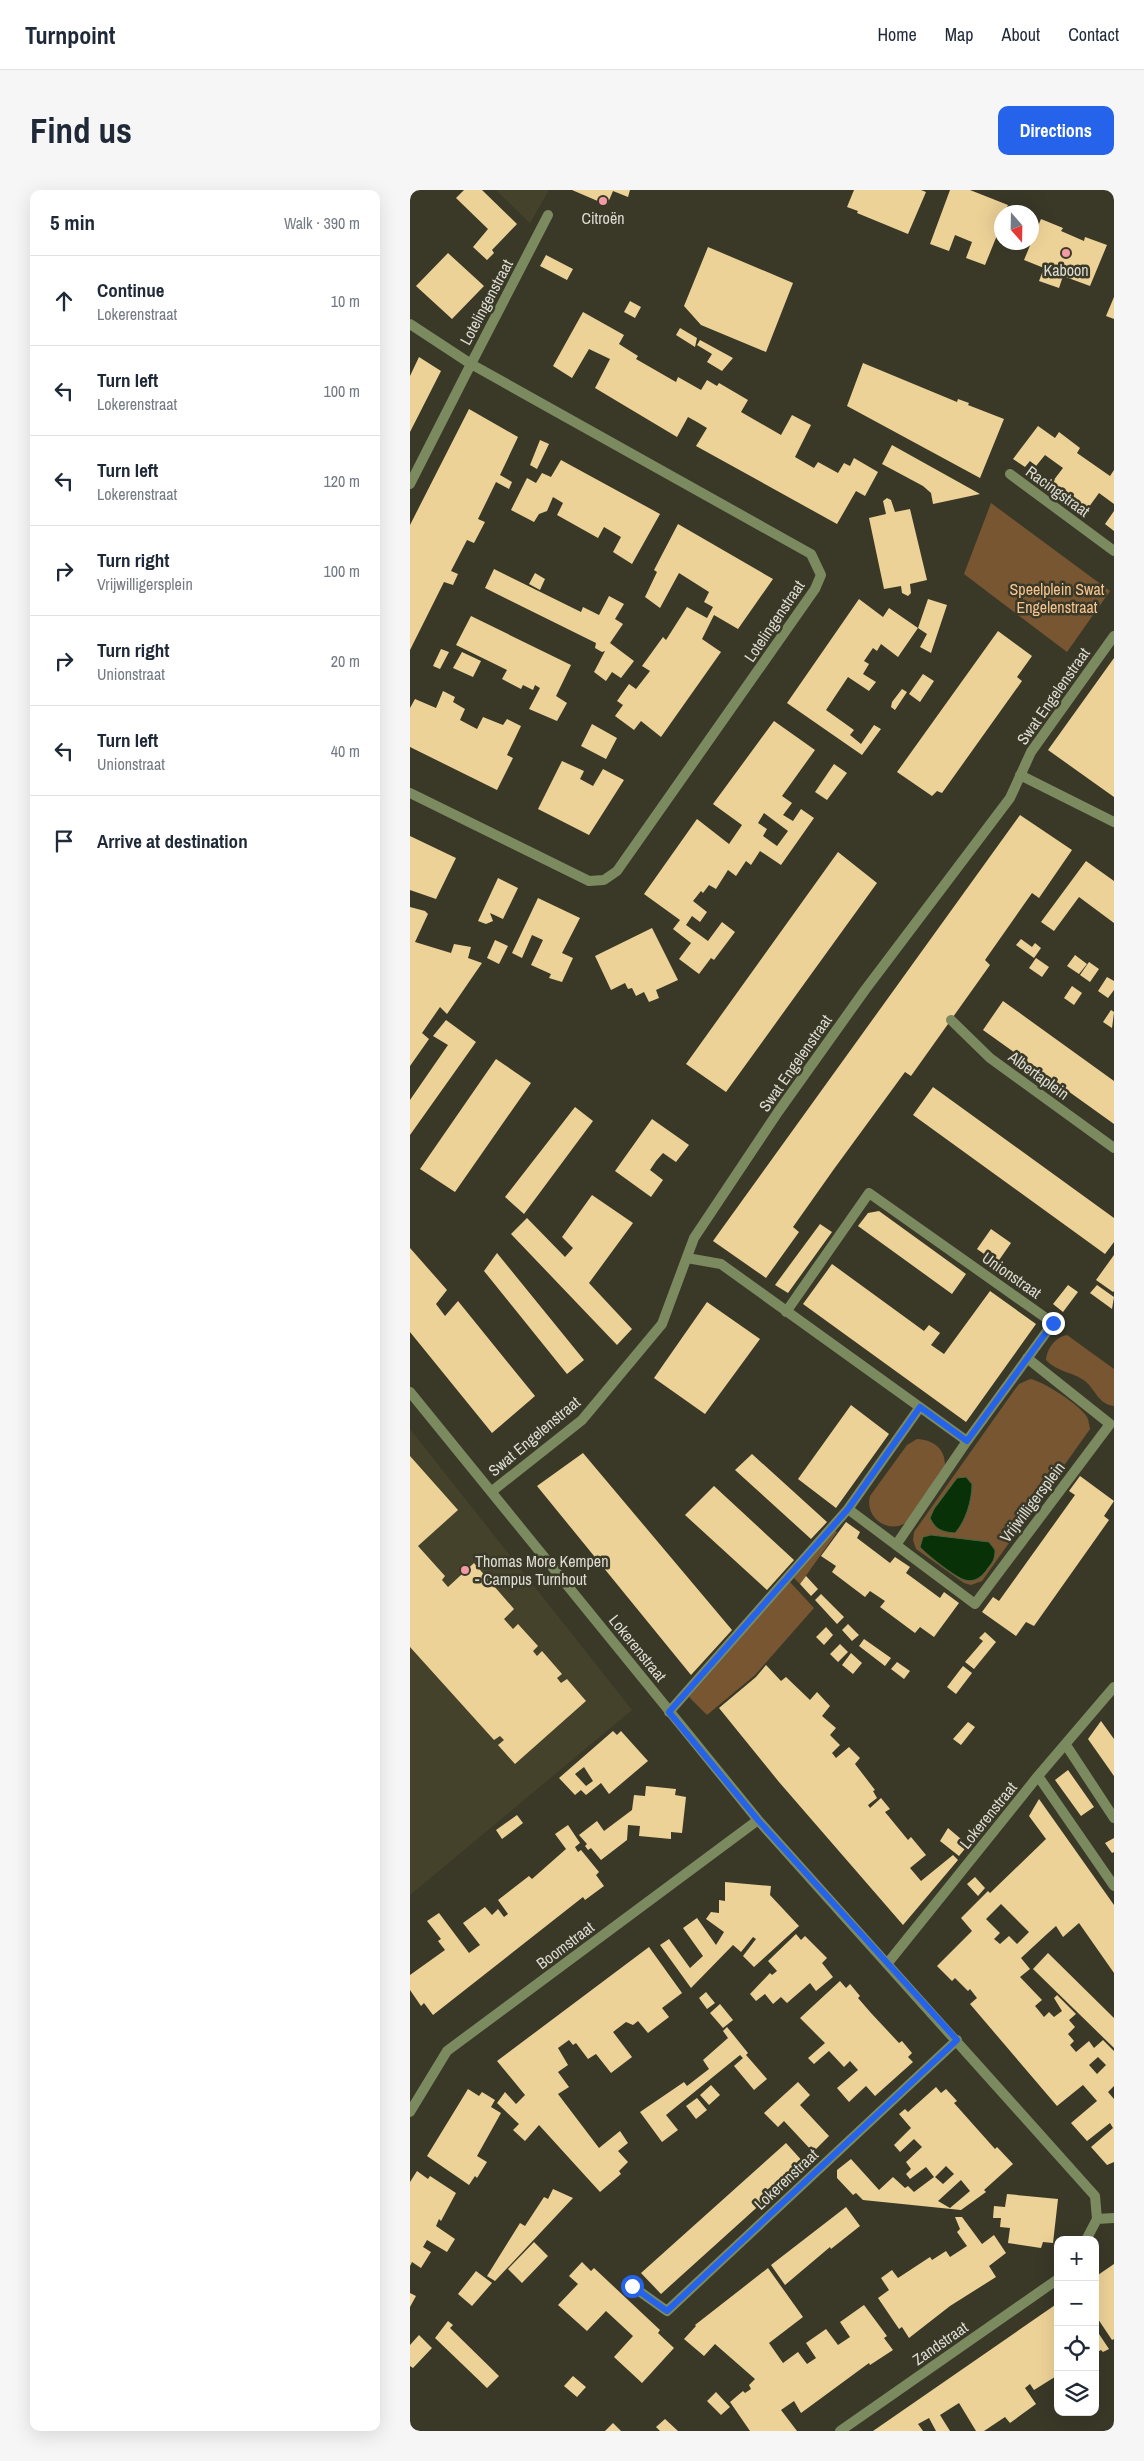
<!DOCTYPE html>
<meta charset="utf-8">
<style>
body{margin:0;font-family:"Archivo Narrow",sans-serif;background:#f6f6f7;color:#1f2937}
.controls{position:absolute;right:15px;bottom:15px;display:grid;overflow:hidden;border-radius:10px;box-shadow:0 5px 20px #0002}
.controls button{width:45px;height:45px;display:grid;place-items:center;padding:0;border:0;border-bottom:1px solid #e0e1e3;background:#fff;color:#1f2937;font:25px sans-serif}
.compass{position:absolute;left:584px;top:15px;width:45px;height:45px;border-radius:50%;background:#fff;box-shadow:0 5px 20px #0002;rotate:160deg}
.stop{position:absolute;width:15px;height:15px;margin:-11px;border:4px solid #2563eb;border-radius:50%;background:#fff}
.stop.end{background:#2563eb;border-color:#fff;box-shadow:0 1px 5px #0008}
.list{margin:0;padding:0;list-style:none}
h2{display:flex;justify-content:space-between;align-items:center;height:65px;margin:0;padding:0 20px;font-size:21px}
h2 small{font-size:16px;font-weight:400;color:#747a83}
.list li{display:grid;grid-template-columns:32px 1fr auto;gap:15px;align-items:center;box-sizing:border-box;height:90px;padding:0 20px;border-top:1px solid #e0e1e3}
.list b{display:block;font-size:19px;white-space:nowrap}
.list p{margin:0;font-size:16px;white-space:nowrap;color:#747a83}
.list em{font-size:16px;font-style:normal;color:#747a83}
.icon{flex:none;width:28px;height:28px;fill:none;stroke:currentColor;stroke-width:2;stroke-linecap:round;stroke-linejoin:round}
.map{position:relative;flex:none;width:704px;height:2241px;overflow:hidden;border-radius:10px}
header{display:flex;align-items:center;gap:30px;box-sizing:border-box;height:70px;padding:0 25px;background:#fff;border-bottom:1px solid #e0e1e3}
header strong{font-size:24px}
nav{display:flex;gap:28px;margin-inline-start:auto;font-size:18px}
.intro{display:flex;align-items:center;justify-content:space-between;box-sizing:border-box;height:120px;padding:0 30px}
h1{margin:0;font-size:35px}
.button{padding:12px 22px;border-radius:10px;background:#2563eb;color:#fff;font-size:18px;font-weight:700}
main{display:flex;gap:30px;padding:0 30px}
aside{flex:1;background:#fff;border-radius:10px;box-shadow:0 5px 20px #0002}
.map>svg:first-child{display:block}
.built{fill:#44422a}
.green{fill:#785632}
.water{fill:#083107;stroke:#486444}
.building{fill:#edd297;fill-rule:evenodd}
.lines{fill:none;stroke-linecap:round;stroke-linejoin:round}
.minor{stroke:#7c8a60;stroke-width:10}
.route{stroke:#2563eb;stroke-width:6}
.poi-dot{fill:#f49aa6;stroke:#3a3928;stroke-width:2}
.labels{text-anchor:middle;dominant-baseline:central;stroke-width:5;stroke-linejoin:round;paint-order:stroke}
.poi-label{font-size:16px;fill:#dddcd2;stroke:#3a3928}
.street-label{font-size:16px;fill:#dddcd2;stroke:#3a3928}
.park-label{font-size:16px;fill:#f6c48f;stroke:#3a3928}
</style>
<header>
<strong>Turnpoint</strong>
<nav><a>Home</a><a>Map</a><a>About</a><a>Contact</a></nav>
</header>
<div class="intro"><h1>Find us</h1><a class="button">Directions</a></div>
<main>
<aside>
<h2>5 min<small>Walk · 390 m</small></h2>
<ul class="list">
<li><svg class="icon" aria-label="ahead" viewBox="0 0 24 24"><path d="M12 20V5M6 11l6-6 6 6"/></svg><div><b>Continue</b><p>Lokerenstraat</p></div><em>10 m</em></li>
<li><svg class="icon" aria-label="left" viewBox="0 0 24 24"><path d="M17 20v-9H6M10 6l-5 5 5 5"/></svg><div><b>Turn left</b><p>Lokerenstraat</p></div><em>100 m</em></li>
<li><svg class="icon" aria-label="left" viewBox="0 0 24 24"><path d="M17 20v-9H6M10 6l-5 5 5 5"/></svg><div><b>Turn left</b><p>Lokerenstraat</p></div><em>120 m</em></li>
<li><svg class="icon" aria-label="right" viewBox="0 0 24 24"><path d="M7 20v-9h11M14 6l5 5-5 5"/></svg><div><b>Turn right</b><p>Vrijwilligersplein</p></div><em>100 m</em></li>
<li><svg class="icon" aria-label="right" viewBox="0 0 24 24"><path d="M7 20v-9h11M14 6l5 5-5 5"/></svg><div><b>Turn right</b><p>Unionstraat</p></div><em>20 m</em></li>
<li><svg class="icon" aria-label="left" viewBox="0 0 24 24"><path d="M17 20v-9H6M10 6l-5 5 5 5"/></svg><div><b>Turn left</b><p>Unionstraat</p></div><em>40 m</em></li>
<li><svg class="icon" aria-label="arrive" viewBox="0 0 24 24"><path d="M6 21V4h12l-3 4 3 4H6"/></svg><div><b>Arrive at destination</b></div></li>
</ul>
</aside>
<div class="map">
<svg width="704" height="2241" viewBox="0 0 704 2241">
<rect width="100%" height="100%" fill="#3a3928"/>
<path class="built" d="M86,0H139L120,33Z
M0,1239L222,1520L0,1705Z"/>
<path class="green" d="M581,313L700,401L657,462L554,384Z
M657,1145L704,1179V1216C688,1214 686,1200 675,1191C663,1182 647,1182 636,1170C637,1159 645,1147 657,1145Z
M620,1189C633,1191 670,1215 677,1227C679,1231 679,1235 680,1239L572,1391L561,1395L554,1393L506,1359L503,1350L504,1342L603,1202L609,1194Z
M507,1249C523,1250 535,1258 535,1275L498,1331C480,1346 454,1328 460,1306L497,1255Z
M425,1341L427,1342L390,1394L384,1388Z
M380,1392L404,1418L345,1485L297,1525L279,1507Z"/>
<path class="water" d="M556,1287L562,1294C562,1310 556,1331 545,1343C532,1342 526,1340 520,1328L524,1319L547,1288Z
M521,1345L579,1352L585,1360C585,1369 583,1372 578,1378C573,1386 565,1393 555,1390C546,1388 516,1364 510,1357L513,1347Z"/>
<path class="building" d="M54,0H72L107,34L82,60L84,63L77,70L63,57L78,39L46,8Z
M162,0H220L218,7L203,1L197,15Z
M444,0H511L516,2L498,44L447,23L448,21L437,17Z
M540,0H560L598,15L595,22H592V33L575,75L556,68L562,52L545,45L539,61L520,54Z
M631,29L653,38L651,41L674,51L675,47L697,55L680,96L653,86L649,98L629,91L634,78L614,70Z
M298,57L383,93L356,162L291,135L274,116Z
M38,63L74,96L42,129L6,96Z
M136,65L163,79L157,90L130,76Z
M704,107V129L696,126Z
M220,111L231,117L225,128L214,122Z
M173,122L214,145L209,154L228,166L226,169L266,192L268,187L291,200L297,190L307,196L309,193L338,210L331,222L371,245L382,225L401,235L385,267L404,278L408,272L428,283L434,273L440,276L444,268L468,282L455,306L446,301L427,334L286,256L297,238L287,232L278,227L267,247L185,198L200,169L179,159L162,188L143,176Z
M270,138L287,148L285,157L266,145Z
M290,150L323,168L312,181L297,172L302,164L287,155Z
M9,167L31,181L0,242V186Z
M453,173L547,212L548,209L559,213L558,215L594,229L570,288L437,216Z
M59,219L108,247L90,285L102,292L99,299L86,292L68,329L75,332L64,353L57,350L41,381L48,384L43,395L34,392L0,460V335Z
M628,236L645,248L649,242L670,258L667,263L700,286L704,280V314L689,303L676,321L640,295L653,278L635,265L626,276L620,271L615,277L603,269Z
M130,250L139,254L127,279L120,275Z
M482,255L570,304L523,314L521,303L513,296L472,274Z
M151,270L250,324L222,374L203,362L211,347L194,337L188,348L147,325L153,313L143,307L137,321L129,324L124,332L101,320L117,288L126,293L132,283L141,287Z
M477,308L481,310L485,322L500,319L517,390L500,394L501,403L498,406L492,403L491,396L474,399L459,328L476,324L473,311Z
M704,321V341L695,334Z
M268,334L363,389L328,439L304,425L292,449L311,462L251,547L231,531L224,540L205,526L213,515L207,511L219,494L226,499L240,481L232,476L253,447L256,450L277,417L297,428L303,417L294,412L299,402L269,383L250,418L235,407L247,382L244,380Z
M84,379L171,422L173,417L189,425L199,406L214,414L205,429L213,434L200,453L224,471L211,488L202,482L196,491L184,482L195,461L192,462L185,458L186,453L75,398Z
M125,383L135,389L130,400L119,394Z
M449,409L473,427L479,418L508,438L518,409L537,415L521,463L510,457L517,444L508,438L488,467L471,454L467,461L463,458L454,471L459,474L453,484L466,492L459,501L438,487L416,520L444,540L440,545L451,554L464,535L471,539L452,565L377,513Z
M61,426L161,475L146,506L157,513L147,531L119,519L130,498L125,495L123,500L113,495L111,499L92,489L97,480L46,455Z
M588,441L622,466L607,487L612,491L532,603L527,601L522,606L487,582Z
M31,459L39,462L30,479L23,476Z
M52,462L71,471L63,487L43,478Z
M704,468V607L638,560Z
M513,484L524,491L510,512L499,504Z
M492,499L497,502L485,520L481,517L482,512Z
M33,501L45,507L43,512L55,519L50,530L67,539L73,527L93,535L97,529L111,536L97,565L103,568L87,600L0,557V518L5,509L26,518Z
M364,531L405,560L372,606L382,613L373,625L383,631L391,619L404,628L371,675L350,661L341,675L336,671L326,686L318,680L306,699L299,695L293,703L291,701L283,711L297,722L290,732L282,726L276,735L298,751L312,732L325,742L304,770L301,768L289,784L269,769L281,753L263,739L270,730L234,704L287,629L319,654L332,635L303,614ZM354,623L378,641L367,656L353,646L357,639L348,633Z
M182,534L207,548L196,569L171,556Z
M152,571L174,581L170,589L183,596L193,579L214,590L179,645L128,619Z
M424,574L437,583L417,610L405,602Z
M610,625L662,660L629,708L622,703L575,770L580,775L501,886L495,882L424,979L383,1037L389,1042L356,1088L303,1051Z
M0,646L46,668L26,709L0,700Z
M428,662L467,693L316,902L276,874Z
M676,671L704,691V733L669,707L644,741L631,732Z
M88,688L108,698L93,729L80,723L83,731L76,734L68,731Z
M128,708L170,728L152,763L163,768L152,792L139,788L141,784L121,775L133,750L122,745L112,768L102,763Z
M0,717L15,721L18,724L5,752L41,763L44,754L61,757L58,768L72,773L37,824L30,817L12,843L19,849L0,876Z
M242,738L268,790L246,800L249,808L239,812L234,802L226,806L222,798L218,799L215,793L201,800L185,766Z
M611,749L622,757L625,753L631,758L624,768L606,755Z
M85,750L98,756L89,774L77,768Z
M665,765L677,774L669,784L657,776Z
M626,768L639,777L632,787L619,778Z
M679,772L689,779L680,792L670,785Z
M697,787L704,791V800L698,808L688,801Z
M662,796L672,803L664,815L654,808Z
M593,811L704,891V934L573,840Z
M701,820L704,822L702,838L693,832Z
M36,830L66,852L0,945V910L38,855L23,846Z
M86,869L121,893L45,1002L10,979Z
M523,897L704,1028V1052L695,1064L503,925Z
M165,917L183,931L114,1024L95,1007Z
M242,929L279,955L266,972L253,963L246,971L240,980L253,990L241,1007L205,981Z
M182,1005L223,1033L179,1093L222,1139L207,1155L101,1044L117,1028L155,1067L163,1058L152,1047Z
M469,1021L556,1084L542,1104L448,1036L458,1023Z
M410,1034L422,1042L378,1103L365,1095Z
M581,1039L601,1053L587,1073L567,1059Z
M0,1058L37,1100L26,1114L35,1126L48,1111L125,1206L82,1243L0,1142Z
M87,1063L174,1170L157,1184L74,1081Z
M704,1065V1101L703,1102L686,1090Z
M422,1074L514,1141L519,1135L530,1143L521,1155L534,1164L580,1101L626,1134L556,1232L393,1114Z
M658,1095L668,1102L653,1122L643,1114Z
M687,1095L704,1107L702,1119L680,1103Z
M297,1112L350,1149L295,1224L244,1188Z
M441,1215L479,1244L426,1318L388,1289Z
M173,1263L322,1440L281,1485L127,1296Z
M342,1264L417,1332L401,1349L325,1280Z
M0,1266L48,1320L8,1356L35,1386L32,1390L38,1397L64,1373L104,1419L94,1429L103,1439L108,1434L128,1456L123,1461L127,1466L132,1461L152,1484L147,1488L151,1493L157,1489L176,1511L105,1574L88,1555L94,1550L90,1546L84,1550L0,1457Z
M670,1286L704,1311L694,1326L699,1330L624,1436L616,1432L606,1446L572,1422L583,1407L589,1411L665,1305L659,1301Z
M304,1296L384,1370L357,1400L275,1325Z
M436,1332L450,1342L447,1348L480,1373L485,1367L500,1377L496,1383L530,1408L534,1402L549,1413L524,1447L510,1437L505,1443L470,1417L475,1411L460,1401L455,1407L422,1382L426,1376L411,1366Z
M396,1386L408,1399L401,1406L390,1394Z
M411,1404L434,1427L427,1434L405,1410Z
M438,1434L449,1445L442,1451L432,1440Z
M416,1437L423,1445L414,1455L406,1447Z
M575,1442L586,1452L564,1479L555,1472L573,1451L569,1448Z
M454,1449L481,1468L475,1476L449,1456Z
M430,1454L438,1462L428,1472L420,1464Z
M441,1463L452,1473L443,1484L432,1475Z
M487,1472L500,1481L494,1489L481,1479Z
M356,1475L371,1491L376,1487L400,1510L407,1502L420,1516L412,1526L426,1538L420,1545L430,1555L422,1563L426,1568L439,1557L450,1568L445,1574L465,1600L463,1601L467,1608L458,1615L460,1618L471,1608L480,1619L475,1622L498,1650L501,1647L516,1665L500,1678L511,1691L543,1665L548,1670L493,1735L369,1592L309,1518L346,1487Z
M553,1476L562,1483L546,1504L537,1497Z
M691,1531L704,1549V1586L678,1549Z
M558,1532L565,1537L551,1555L543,1549Z
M203,1541L207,1545L211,1541L238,1571L199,1604L191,1593L176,1605L171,1600L165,1605L149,1588ZM174,1577L183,1591L176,1596L165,1584Z
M658,1580L684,1617L671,1626L645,1590Z
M236,1596L266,1599L265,1605L276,1607L272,1643L261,1642V1649L229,1646L230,1636L218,1635L217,1650L191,1670L181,1658L178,1660L175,1656L177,1654L169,1645L187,1631L194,1641L222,1620L224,1605L235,1606Z
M629,1609L704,1715V1783L669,1733L653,1747L646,1736L637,1744L611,1768L620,1779L610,1787L632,1810L625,1816L634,1827L639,1822L644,1827L652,1821L644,1808L647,1805L666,1824L659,1830L665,1837L658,1844L664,1851L660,1855L666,1862L679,1851L684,1858L693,1850L704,1861V1896L698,1902L704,1909V1972L697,1975L681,1957L703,1938L700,1933L677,1951L661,1933L687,1911L673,1895L647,1916L560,1814L567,1808L560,1799L558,1801L545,1788L542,1791L527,1776L562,1741L551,1728L578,1701L580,1703L636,1649L619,1626ZM591,1714L619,1742L607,1754L599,1746L590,1754L584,1749L590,1743L576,1729ZM688,1867L696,1875L687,1884L679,1875Z
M107,1625L113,1633L92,1649L86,1640Z
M158,1635L170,1653L165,1657L168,1662L171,1660L189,1682L186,1685L194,1696L175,1710L173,1707L23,1825L14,1813L11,1816L0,1800V1785L35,1760L28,1751L31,1749L17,1731L29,1723L59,1763L70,1755L53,1733L75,1717L82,1725L88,1719L94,1727L98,1724L88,1710L119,1686L122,1689L156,1659L145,1644Z
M538,1638L558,1655L549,1666L530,1651Z
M704,1648V1662L702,1663L695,1653Z
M565,1687L575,1698L568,1706L557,1694Z
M315,1692L361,1696L360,1705L389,1736L344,1777L333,1766L346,1749L343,1747L331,1762L323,1755L281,1798L250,1755L259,1749L280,1778L293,1766L273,1738L287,1728L306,1755L314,1742L296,1729L301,1722L309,1723V1710L315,1711Z
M386,1744L391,1750L395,1746L417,1768L412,1773L423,1787L406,1801L400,1793L377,1813L371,1807L363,1814L355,1804L346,1811L340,1804L360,1783L362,1785L367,1781L358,1771Z
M239,1757L272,1803L252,1818L259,1827L238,1843L228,1831L223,1835L216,1832L203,1842L222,1867L201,1883L186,1864L178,1869L166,1853L163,1855L159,1850L148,1858L158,1875L148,1882L159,1897L148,1904L189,1958L210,1941L218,1953L208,1961L218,1972L209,1981L211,1984L190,2002L129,1935L115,1951L103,1940L109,1934L87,1913L95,1902L106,1914L115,1905L87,1871Z
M638,1763L704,1828V1858L623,1779Z
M430,1791L436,1798L440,1794L450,1806L448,1808L461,1823L489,1853L492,1851L502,1863L498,1867L503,1872L465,1906L456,1896L439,1912L427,1898L448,1880L440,1871L434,1877L419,1861L404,1874L398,1868L415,1853L390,1828Z
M296,1802L305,1813L297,1819L289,1808Z
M310,1814L323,1830L313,1838L300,1823Z
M317,1837L338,1863L336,1865L357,1889L344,1900L324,1876L333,1868L330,1865L256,1925L268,1940L252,1952L230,1922L274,1892L277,1896L299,1879L293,1870L318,1848L313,1841Z
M388,1892L400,1905L390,1915L419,1946L403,1962L374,1931L368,1937L354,1923Z
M301,1895L310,1905L299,1915L290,1905Z
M526,1897L531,1903L536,1899L547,1911L544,1913L585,1959L587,1957L603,1974L574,2000L576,2002L551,2020L453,2010L446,2003L443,2005L427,1988V1980L441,1969L469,2000L483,1987L495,1998L498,1996L504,2002L524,1987L516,1977L500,1989L496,1984L501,1979L496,1972L512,1957L504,1949L490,1962L484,1955L501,1938L489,1924L495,1919L498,1922ZM536,1976L544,1984L533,1994L525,1987ZM551,1990L560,2001L540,2018L528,2011Z
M58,1899L69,1906L72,1902L85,1910L81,1917L91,1923L67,1966L77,1972L67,1988L65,1986L59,1995L17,1966Z
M287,1908L297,1920L286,1929L276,1916Z
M376,1953L395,1974L251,2104L231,2083Z
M7,1981L18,1989L20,1986L46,2003L31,2031L29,2029L26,2036L45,2049L37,2062L17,2050L13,2057L21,2062L11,2078L2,2072L0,2076V1992Z
M143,1999L163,2008L85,2091L77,2086L110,2033L115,2036L134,2007L138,2009Z
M597,2004L648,2009L643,2053L633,2052L631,2058L598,2053L600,2038L590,2037L591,2028H583L584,2016L595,2017Z
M436,2017L450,2036L421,2059L420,2057L375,2095L361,2075Z
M545,2027H552L572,2054L584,2045L596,2063L579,2076L586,2087L540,2116L499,2148L492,2137L489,2139L468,2108L479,2100L471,2088L482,2080L488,2088L520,2067L522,2070L536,2061L540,2067L557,2056L547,2042L550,2039Z
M124,2052L138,2066L112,2093L98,2079Z
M172,2072L181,2081L184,2078L250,2140L248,2143L264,2158L232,2193L204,2167L223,2146L196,2121L177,2141L148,2115L168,2094L159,2086Z
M704,2074V2149L702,2150L688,2129L685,2130V2087Z
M358,2078L393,2127L359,2153L373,2173L388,2162L397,2174L406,2168L396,2153L416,2139L428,2155L440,2147L430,2132L454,2115L477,2146L474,2148L483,2160L460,2175L459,2173L391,2223L384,2211L371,2220L387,2241H340L320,2212L333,2201L335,2203L341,2199L339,2195L345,2189L305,2154L294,2166L274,2149L286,2136L285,2135Z
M66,2081L82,2093L62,2116L48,2104Z
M0,2103L6,2106L0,2117Z
M648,2113V2185L624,2200L620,2194L615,2198L626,2214L600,2233L595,2227L574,2241H566L549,2213L530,2225L540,2241H526L519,2228L508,2234L513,2241H463Z
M38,2131L43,2135L40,2138L89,2186L77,2198L25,2148Z
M685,2138L699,2159L693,2162L691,2160L685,2163Z
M9,2145L22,2158L3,2178L0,2176V2155Z
M163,2186L176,2197L167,2207L154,2196Z
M306,2202L320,2217L311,2225L297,2211Z
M255,2229L268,2241H250L246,2237Z
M203,2233L211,2241H195Z"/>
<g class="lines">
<path class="minor" d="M0,134L61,174L0,294
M600,284L704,361
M610,585L704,632
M0,603L179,691L194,690L207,681L405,399L411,385L401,364L61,174L138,25
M541,830L580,868L704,958
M277,1068L311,1074L557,1251
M376,1122L459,1003L643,1133L557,1251L486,1355
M0,1202L348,1630L685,2006L687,2029L704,2028
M81,1302L172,1230L252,1134L284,1048L368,922L455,800L600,608L621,562L704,446
M438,1319L565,1414L700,1234L617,1168
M259,1522L438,1319L510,1217
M656,1555L704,1628
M628,1586L704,1696
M477,1774L628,1586L704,1497
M0,1922L37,1861L348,1630
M676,2050L687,2029
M222,2096L257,2121L547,1850
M430,2241L648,2089"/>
</g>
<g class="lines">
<path class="route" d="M222,2096L257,2121L547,1850L348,1630L259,1522L438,1319L510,1217L557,1251L643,1133"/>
</g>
<g class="poi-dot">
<circle cx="193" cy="11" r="5"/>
<circle cx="656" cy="63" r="5"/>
<circle cx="55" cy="1380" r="5"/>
</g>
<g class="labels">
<g class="poi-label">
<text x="193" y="28">Citroën</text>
<text x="656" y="80">Kaboon</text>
<text x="65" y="1371" text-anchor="start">Thomas More Kempen<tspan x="65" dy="18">- Campus Turnhout</tspan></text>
</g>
<g class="street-label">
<text transform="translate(76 112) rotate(-62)">Lotelingenstraat</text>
<text transform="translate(648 301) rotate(36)">Racingstraat</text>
<text transform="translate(364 431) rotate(-56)">Lotelingenstraat</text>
<text transform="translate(643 506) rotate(-55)">Swat Engelenstraat</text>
<text transform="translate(385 873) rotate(-55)">Swat Engelenstraat</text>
<text transform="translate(629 885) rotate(36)">Albertaplein</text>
<text transform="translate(602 1085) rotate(35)">Unionstraat</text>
<text transform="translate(124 1246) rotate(-40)">Swat Engelenstraat</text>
<text transform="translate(622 1312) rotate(-53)">Vrijwilligersplein</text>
<text transform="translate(228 1458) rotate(51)">Lokerenstraat</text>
<text transform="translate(578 1625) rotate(-51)">Lokerenstraat</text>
<text transform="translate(155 1755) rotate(-37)">Boomstraat</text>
<text transform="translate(376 1989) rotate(-43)">Lokerenstraat</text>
<text transform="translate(530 2153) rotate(-35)">Zandstraat</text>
</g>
<g class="park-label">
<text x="647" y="399">Speelplein Swat<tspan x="647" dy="18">Engelenstraat</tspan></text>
</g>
</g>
</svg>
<div class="controls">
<button>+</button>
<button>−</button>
<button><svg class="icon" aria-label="locate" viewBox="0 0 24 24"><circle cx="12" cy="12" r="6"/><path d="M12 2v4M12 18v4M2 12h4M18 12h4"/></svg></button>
<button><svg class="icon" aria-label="layers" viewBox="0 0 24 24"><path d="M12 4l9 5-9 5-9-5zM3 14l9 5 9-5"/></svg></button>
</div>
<svg class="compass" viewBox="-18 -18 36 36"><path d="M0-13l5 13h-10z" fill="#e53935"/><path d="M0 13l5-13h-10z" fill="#747a83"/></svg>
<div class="stop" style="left:222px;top:2096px"></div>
<div class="stop end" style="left:643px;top:1133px"></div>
</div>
</main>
